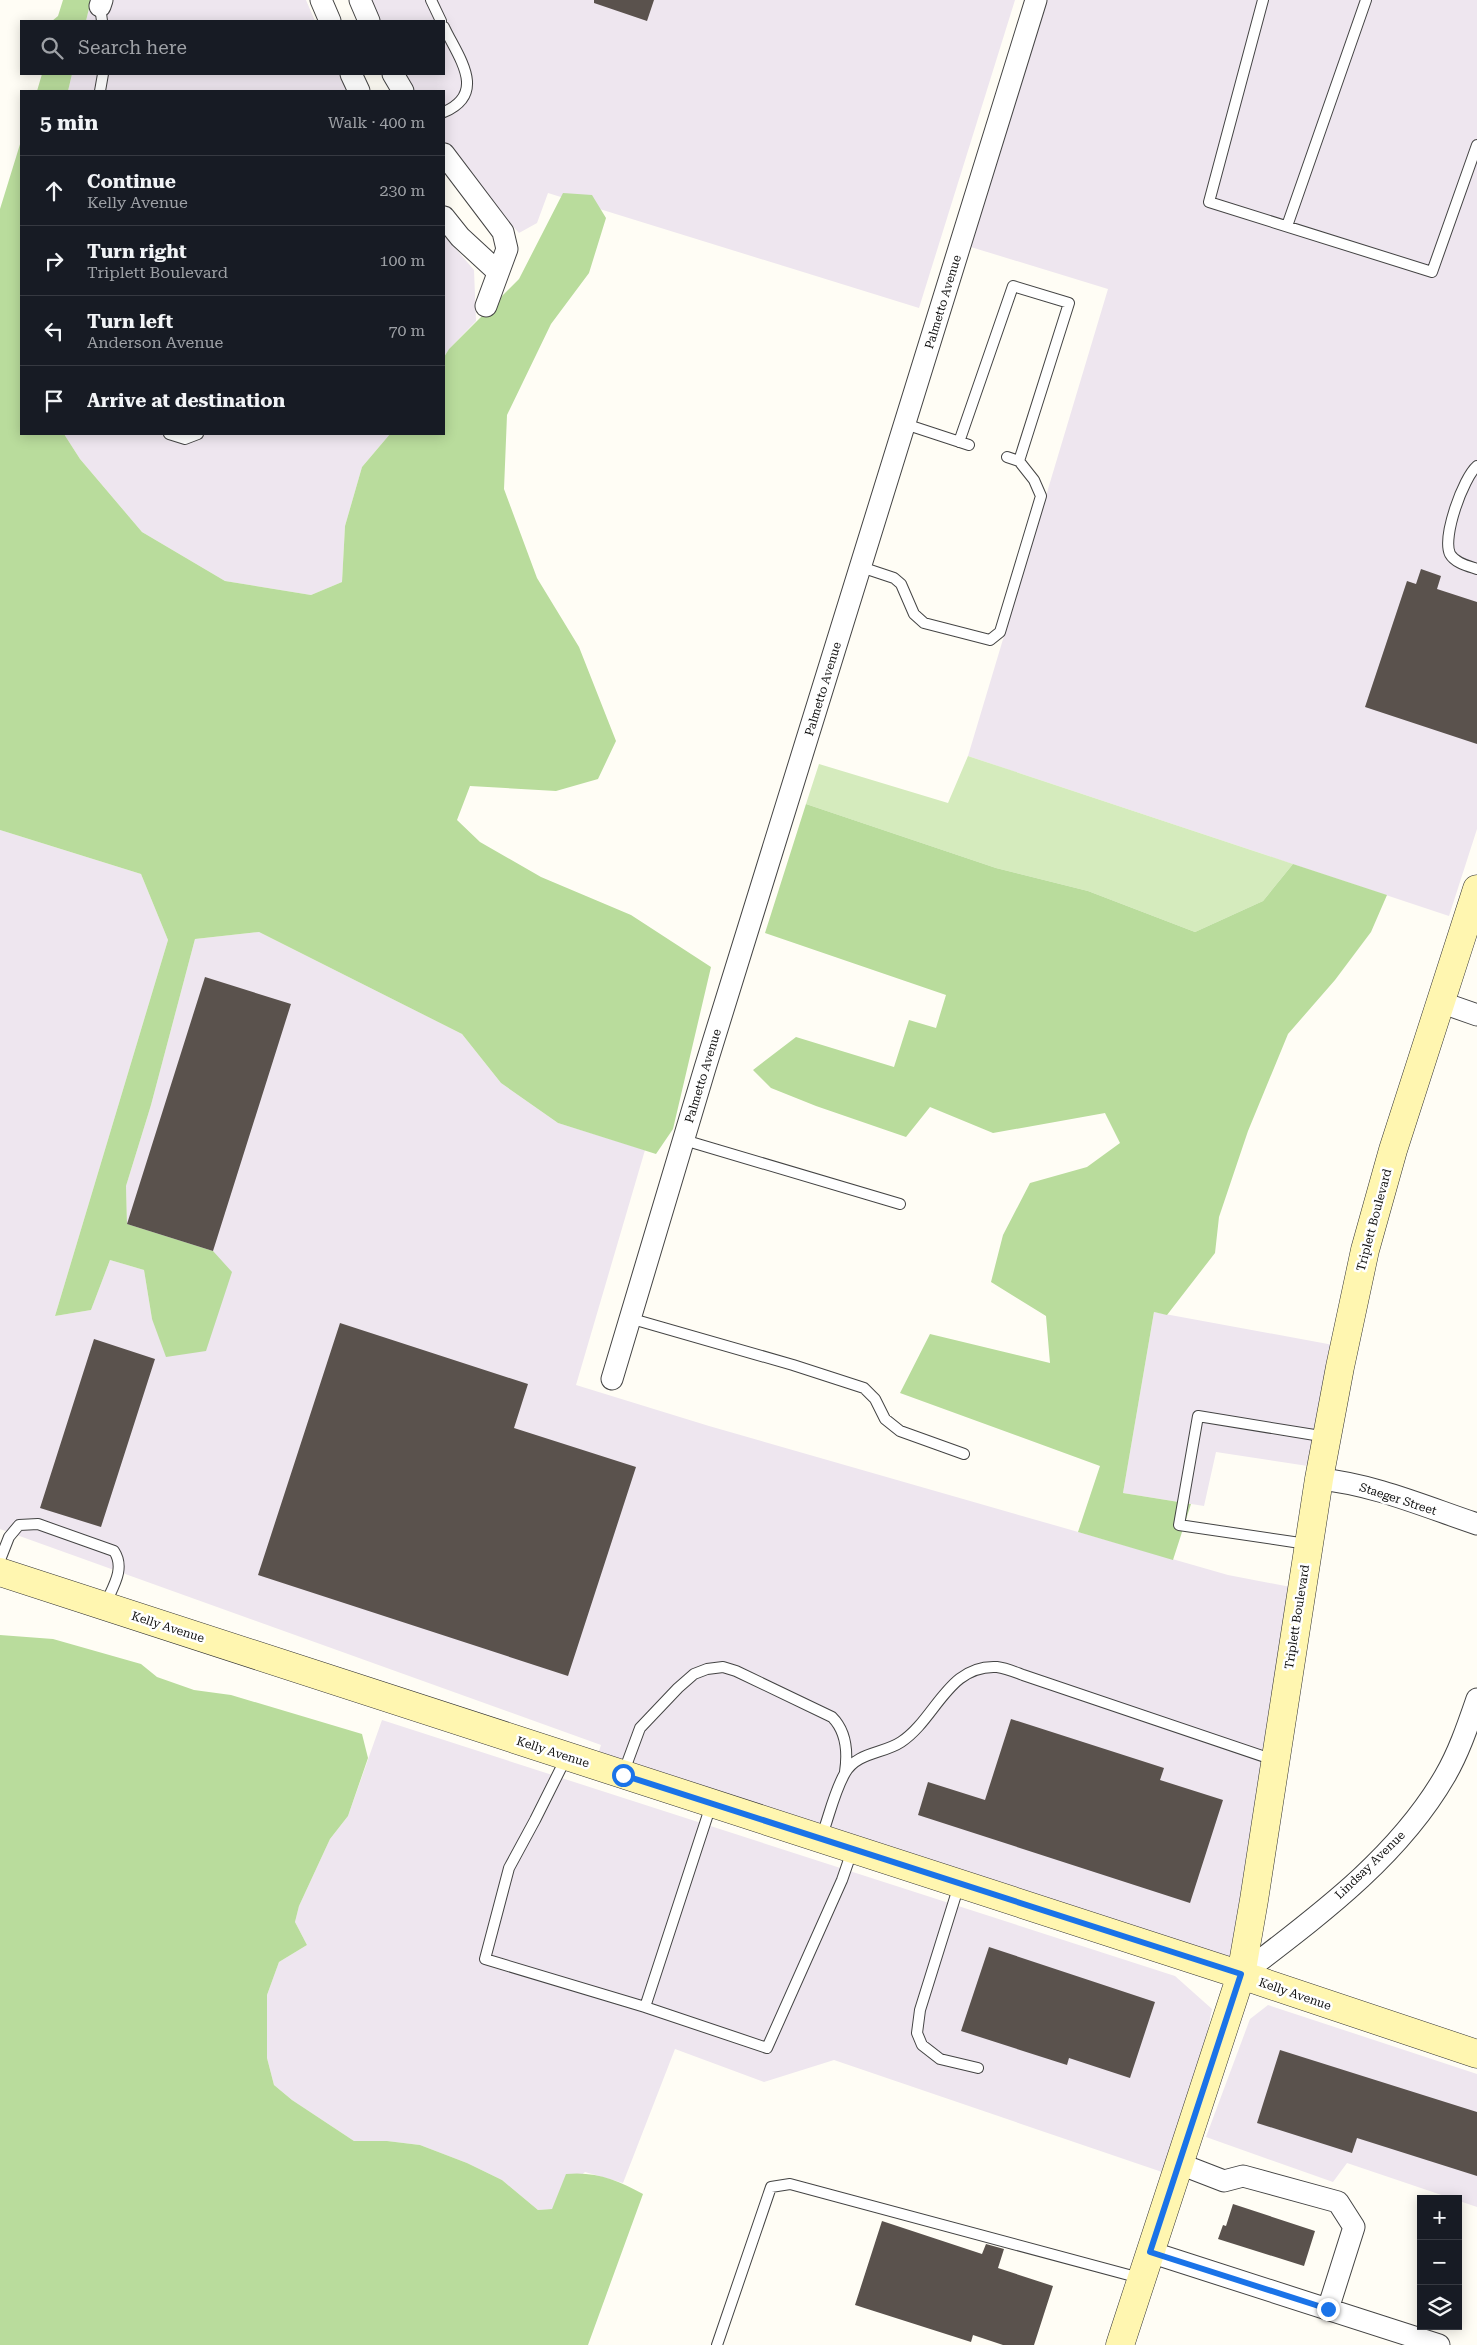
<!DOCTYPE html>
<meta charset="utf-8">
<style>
body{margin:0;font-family:"Roboto Serif",serif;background:#20242c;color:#f1f3f6}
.controls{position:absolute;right:15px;bottom:15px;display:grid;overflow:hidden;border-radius:0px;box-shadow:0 2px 12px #0003}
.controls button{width:45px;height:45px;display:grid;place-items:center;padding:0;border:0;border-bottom:1px solid #363941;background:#171b24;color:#f1f3f6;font:25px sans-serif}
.stop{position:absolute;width:15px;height:15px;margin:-11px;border:4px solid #1a73e8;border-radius:50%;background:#fff}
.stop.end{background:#1a73e8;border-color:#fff;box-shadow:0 1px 5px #0008}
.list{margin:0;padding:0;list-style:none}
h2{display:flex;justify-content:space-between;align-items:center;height:65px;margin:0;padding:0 20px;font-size:21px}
h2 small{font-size:16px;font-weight:400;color:#9ea1a6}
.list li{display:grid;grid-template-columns:32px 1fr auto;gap:15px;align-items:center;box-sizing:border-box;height:70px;padding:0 20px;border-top:1px solid #363941}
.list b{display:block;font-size:19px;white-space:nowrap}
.list p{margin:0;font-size:16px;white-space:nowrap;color:#9ea1a6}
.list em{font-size:16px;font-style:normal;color:#9ea1a6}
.icon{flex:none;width:28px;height:28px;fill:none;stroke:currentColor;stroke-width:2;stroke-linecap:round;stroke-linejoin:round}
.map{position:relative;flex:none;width:1477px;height:2345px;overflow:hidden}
.search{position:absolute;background:#171b24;box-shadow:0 2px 12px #0003;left:20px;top:20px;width:425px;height:55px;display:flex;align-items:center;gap:12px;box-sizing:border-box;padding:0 18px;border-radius:0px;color:#9ea1a6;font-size:19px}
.panel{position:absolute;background:#171b24;box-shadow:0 2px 12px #0003;left:20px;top:90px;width:425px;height:345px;border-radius:0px}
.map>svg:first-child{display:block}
.industrial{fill:#eee6ef}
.green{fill:#d5ebbd}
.forest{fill:#b9dc9c}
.building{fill:#5a524d}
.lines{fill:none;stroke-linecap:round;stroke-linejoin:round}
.lane-casing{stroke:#444;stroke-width:12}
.street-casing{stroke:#444;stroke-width:23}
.secondary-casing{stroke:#333;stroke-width:29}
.lane{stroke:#fff;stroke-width:10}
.street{stroke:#fff;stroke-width:21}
.secondary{stroke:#fff6b0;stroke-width:28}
.route{stroke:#1a73e8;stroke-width:6}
.labels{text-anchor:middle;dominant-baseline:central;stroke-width:5;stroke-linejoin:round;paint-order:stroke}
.street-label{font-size:12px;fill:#111;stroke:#fff}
</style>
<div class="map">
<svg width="1477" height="2345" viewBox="0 0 1477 2345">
<rect width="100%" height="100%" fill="#fffdf5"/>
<path class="industrial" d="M91,0H306L315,21H86Z
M371,0H1015L919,308L548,193L537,223L519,233L484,195L444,141V91H412L401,74H444V21H379Z
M1036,0H1477V829L1449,916L968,756L1108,289L961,244Z
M72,74H339L347,91H68Z
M444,235L474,270L476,321L449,349L444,357Z
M64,434H390L362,467L345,526L342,582L311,595L225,581L142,532L80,459Z
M0,830L141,874L168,940L55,1316L91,1310L110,1260L144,1270L152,1319L206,1351L127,1224L126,1186L151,1105L195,939L259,932L462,1034L501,1083L558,1123L645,1150L576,1385L709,1426L1228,1575L1301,1589L1241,1975L594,1766L601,1745L0,1529Z
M1154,1312L1344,1347L1321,1468L1216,1452L1204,1506L1123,1493Z
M382,1720L1175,1976L1212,2009L1197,2084L1162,2172L834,2060L764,2082L675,2049L623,2183L585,2172L559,2195L552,2209L538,2210L502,2180L467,2163L420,2145L387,2141H354L292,2100L274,2085L267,2058V1995L279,1962L307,1945L295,1922L299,1906L330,1839L348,1816Z
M1268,2005L1477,2074V2207L1347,2163L1333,2182L1206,2137L1250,2019Z"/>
<path class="green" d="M968,756L1293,864L1263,901L1195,932L1088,891L996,868L806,804L819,764L948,803Z"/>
<path class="forest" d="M63,0H91L86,21H52L58,16Z
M42,74H72L68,91H37Z
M21,141V434H64L80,459L142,532L225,581L311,595L342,582L345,526L362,467L390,434H444V357L449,349L519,279L563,193L592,195L606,218L589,273L551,324L507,415L504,489L537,578L579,647L616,741L598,779L556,791L470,786L457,820L480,842L541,877L631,915L711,967L673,1129L656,1154L558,1123L501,1083L462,1034L259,932L195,939L151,1105L126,1186L127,1224L213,1251L232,1272L206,1351L166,1357L152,1319L144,1270L110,1260L91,1310L55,1316L168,940L141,874L0,830V209Z
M806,804L996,868L1088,891L1195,932L1263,901L1293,864L1387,895L1371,932L1335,980L1288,1034L1248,1131L1219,1217L1215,1253L1167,1315L1154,1312L1123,1493L1191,1504L1173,1560L1078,1532L1100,1466L900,1393L930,1334L1050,1363L1046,1316L991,1282L1003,1235L1030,1183L1087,1167L1120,1143L1105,1113L993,1133L930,1107L906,1137L816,1106L771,1088L753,1070L796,1037L894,1067L909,1020L936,1028L946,995L765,933Z
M0,1635L53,1639L141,1664L157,1677L194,1690L231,1695L362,1734L368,1758L348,1816L330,1839L299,1906L295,1922L307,1945L279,1962L267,1995V2058L274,2085L292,2100L354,2141H387L420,2145L467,2163L502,2180L538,2210L552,2209L566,2174C595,2171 618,2180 643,2194L588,2345H0Z"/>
<path class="building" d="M594,0H654L647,21L594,3Z
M1421,569L1441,576L1437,589L1477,602V744L1365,707L1407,581L1416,584Z
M205,977L291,1004L213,1251L127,1224Z
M340,1323L528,1384L514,1428L636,1467L568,1676L258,1575Z
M94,1339L155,1359L101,1527L40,1508Z
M1011,1719L1164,1768L1160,1780L1223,1800L1190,1903L918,1815L928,1782L985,1800Z
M989,1947L1155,2002L1130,2078L1069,2058L1067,2065L961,2031Z
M1280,2050L1477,2112V2176L1357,2138L1352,2153L1257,2123Z
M1233,2204L1315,2231L1304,2266L1218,2239L1223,2225L1226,2226Z
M882,2221L982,2254L986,2244L1004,2249L998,2268L1053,2286L1034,2345H1003L973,2335L971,2342L855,2305Z"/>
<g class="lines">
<g class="lane-casing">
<path id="lane" d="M431,0L441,21
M1263,0L1209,202L1432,272L1477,145
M100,6L102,21
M444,27C458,57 488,93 444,112
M100,91L103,74
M1287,226L1366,0
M905,424L969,445
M169,434L185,439L198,434
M959,442L1013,286L1069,303L1019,461L1007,457
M1477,466C1463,478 1442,537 1450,554C1455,563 1468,566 1477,569
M861,567L894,578L901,584L914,614L924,623L990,640L1000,632L1041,496L1034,480L1019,461
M684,1140L900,1204
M629,1318L793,1365L864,1388L875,1399L885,1419L900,1431L964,1454
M1307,1544L1179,1525L1198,1416L1327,1437
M0,1560L9,1537L19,1525L38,1524L114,1551C126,1569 112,1588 105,1605
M566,1758L535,1820L509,1868L485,1959L645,2007L711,1805
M623,1774L640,1728L678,1688L694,1674L707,1669L723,1667L736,1671L832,1717C847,1732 848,1752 845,1772
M821,1838C829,1817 834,1792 845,1773C857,1752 883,1754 901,1742C936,1719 948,1664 997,1667C1006,1668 1015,1672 1023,1675L1274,1760
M959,1885L920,2010L917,2033L922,2045L940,2059L978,2068
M645,2007L767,2048L842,1880L852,1851
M717,2345L771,2187L790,2184L1140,2278"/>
</g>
<g class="street-casing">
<path id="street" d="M321,0L330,21
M360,0L369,21
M100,6L102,0
M351,74L359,91
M393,74L403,91
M444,154L503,232L507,249L486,306
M444,217L460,237L498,272
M1440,1002L1477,1015
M612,1379L705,1068L1036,0
M1319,1479C1373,1484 1426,1507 1477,1524
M1241,1975C1315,1918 1397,1859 1445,1776C1459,1752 1468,1725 1477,1699
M1180,2164L1224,2181L1243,2176L1338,2202L1354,2227L1328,2309
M1150,2252L1439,2345"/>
</g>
<g class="secondary-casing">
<path id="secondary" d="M0,1572L1241,1975L1477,2054
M1120,2345L1241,1975L1254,1900L1319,1479L1340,1367L1365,1250L1393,1150L1477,889"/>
</g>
<use href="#lane" class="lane"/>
<use href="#street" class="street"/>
<use href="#secondary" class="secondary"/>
</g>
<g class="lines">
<path class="route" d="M623,1775L1241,1974L1150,2252L1328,2309"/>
</g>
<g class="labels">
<g class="street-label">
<text transform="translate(943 302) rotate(-73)">Palmetto Avenue</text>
<text transform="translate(823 689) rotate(-73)">Palmetto Avenue</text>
<text transform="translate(703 1076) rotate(-73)">Palmetto Avenue</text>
<text transform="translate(1374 1220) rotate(-75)">Triplett Boulevard</text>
<text transform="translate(1398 1499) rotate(18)">Staeger Street</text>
<text transform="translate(1297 1617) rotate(-81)">Triplett Boulevard</text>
<text transform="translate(168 1627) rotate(18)">Kelly Avenue</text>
<text transform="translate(553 1752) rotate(18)">Kelly Avenue</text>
<text transform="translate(1370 1865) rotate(-44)">Lindsay Avenue</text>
<text transform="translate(1295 1994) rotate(19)">Kelly Avenue</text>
</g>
</g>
</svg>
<div class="controls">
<button>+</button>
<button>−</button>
<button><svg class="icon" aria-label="layers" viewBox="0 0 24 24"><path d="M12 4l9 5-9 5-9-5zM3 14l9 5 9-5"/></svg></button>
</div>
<div class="stop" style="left:623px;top:1775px"></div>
<div class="stop end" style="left:1328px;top:2309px"></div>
<div class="search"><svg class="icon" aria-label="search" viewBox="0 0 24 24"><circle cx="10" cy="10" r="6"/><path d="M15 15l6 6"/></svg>Search here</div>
<section class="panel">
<h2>5 min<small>Walk · 400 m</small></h2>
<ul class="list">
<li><svg class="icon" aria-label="ahead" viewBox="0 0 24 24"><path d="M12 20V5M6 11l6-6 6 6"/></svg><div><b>Continue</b><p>Kelly Avenue</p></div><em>230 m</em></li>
<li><svg class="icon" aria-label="right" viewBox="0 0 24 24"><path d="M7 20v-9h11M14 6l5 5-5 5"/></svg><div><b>Turn right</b><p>Triplett Boulevard</p></div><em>100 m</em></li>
<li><svg class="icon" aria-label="left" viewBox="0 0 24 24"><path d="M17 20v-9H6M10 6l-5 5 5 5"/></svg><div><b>Turn left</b><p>Anderson Avenue</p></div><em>70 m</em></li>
<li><svg class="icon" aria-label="arrive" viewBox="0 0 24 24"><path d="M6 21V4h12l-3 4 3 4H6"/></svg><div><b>Arrive at destination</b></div></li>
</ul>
</section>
</div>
